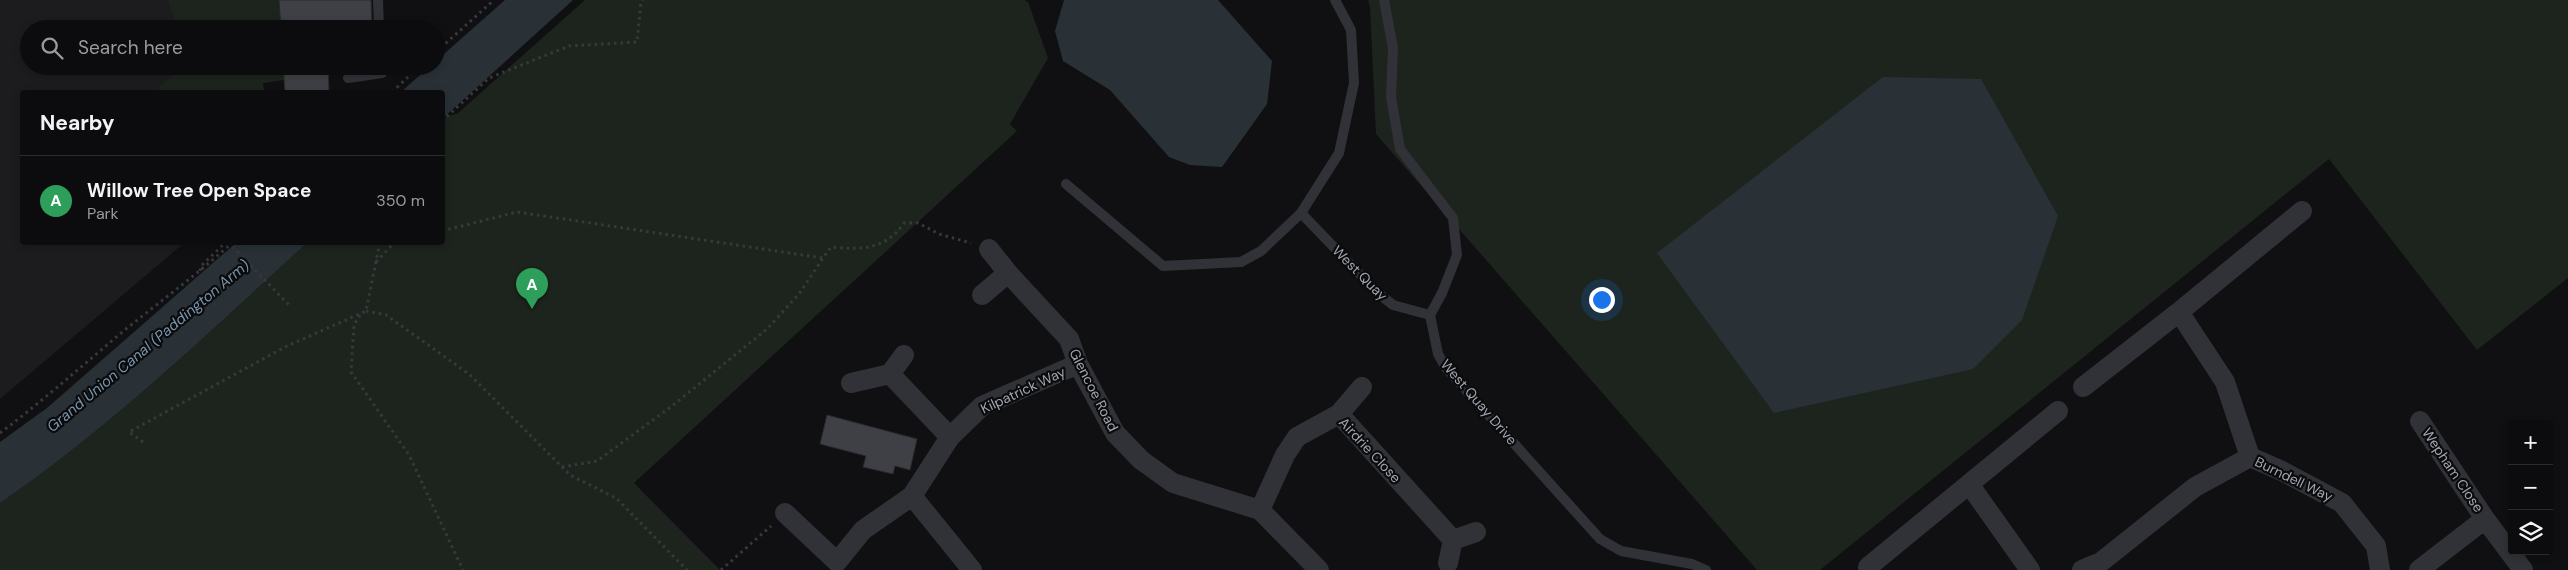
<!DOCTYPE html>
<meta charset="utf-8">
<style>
body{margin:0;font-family:"DM Sans",sans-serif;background:#1a1a1c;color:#f1f3f6}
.controls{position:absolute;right:15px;bottom:15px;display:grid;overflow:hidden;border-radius:5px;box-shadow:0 2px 8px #0003}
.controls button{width:45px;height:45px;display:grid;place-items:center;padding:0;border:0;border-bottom:1px solid #2c2c2e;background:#0c0c0e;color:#f1f3f6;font:25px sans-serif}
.you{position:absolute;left:1601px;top:299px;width:18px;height:18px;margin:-12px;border:4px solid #fff;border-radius:50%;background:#1a73e8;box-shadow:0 0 0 8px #1a73e833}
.badge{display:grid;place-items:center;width:32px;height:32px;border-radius:50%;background:#d93025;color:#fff;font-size:16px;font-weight:700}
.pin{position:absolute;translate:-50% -41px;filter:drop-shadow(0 1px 2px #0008)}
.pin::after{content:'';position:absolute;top:26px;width:18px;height:15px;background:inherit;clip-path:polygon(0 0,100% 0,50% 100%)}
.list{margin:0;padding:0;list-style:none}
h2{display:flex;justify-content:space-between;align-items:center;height:65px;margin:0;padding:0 20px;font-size:21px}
h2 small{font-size:16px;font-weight:400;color:#9a9b9e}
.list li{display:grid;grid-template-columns:32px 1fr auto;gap:15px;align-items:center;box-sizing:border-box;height:90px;padding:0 20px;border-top:1px solid #2c2c2e}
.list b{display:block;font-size:19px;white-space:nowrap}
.list p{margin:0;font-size:16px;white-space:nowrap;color:#9a9b9e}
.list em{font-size:16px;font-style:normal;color:#9a9b9e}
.icon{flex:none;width:28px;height:28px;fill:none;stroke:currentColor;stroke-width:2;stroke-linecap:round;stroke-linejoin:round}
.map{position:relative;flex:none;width:2568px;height:570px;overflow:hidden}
.search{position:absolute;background:#0c0c0e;box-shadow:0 2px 8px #0003;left:20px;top:20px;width:425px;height:55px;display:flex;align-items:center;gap:12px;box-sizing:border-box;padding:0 18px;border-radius:28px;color:#9a9b9e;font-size:19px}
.panel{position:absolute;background:#0c0c0e;box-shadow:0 2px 8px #0003;left:20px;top:90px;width:425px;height:155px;border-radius:5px}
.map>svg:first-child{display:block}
.built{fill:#1c1c1e}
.green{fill:#1c241d}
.water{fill:#293137}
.building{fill:#3f4045;stroke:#2a2a2e}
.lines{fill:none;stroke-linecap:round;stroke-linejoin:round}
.path{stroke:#37393e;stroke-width:3;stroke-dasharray:2.5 4;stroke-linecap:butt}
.lane{stroke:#313237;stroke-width:10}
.street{stroke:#313237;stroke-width:20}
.path-bridge{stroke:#37393e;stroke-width:3;stroke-dasharray:2.5 4;stroke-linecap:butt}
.labels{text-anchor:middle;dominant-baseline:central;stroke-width:4.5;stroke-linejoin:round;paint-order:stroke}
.street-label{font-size:14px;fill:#a1a6b3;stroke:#0b0b0c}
.water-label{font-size:15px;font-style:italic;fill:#7795af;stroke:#0b0b0c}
</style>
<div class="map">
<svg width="2568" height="570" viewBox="0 0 2568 570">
<rect width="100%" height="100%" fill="#101012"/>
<path class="built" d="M0,0H191L199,29H29V66H209L216,92H22V242L184,243L0,399Z"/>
<path class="green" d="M168,0H279L281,29H177Z
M585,0H1024L1028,2L1048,58L1010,124L1017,131L634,483L720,570H0V503C111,427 208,333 307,243L442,242L443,120L447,116L457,114Z
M1368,0H2568V278L2477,350L2329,159L1820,570H1757L1376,134L1370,7Z
M187,66H283L284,80L263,83L264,92H160L159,86Z"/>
<path class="water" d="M505,0H573L443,118L442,92H401L430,66H436V61Z
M1064,0H1218L1272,61L1267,104L1222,167L1190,165L1169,157L1110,90L1063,61L1055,31Z
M1883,77L1981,79L2058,216L2022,320L1973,369L1774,413L1657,253Z
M237,242L307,243C208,333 111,427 0,503V442L47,408Z"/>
<path class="building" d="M279,0H371L372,29H281Z
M283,66H328L329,92H285Z
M827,415L917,439L910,470L895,466L893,474L863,467L866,456L820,444Z"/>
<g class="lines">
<path class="path" d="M436,52L494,0
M392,92L420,66
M442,121L489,78L569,46L637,42L641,2L643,0
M442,231L517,212L823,258L831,247C860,250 886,250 904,223H918L939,234L971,243
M376,262L395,242
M200,271L201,266L226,242
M366,311L386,315L469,374L570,475L616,498L687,570
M360,315L354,325L351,372L409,455L463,570
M0,433C44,400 84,364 126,329C162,300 199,273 233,242
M143,442L129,432L285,347L366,311L380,242
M562,467L597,461L672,406L767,329L799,294L823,258
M721,570L771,526"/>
<path class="lane" d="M378,0L379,29
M1384,0L1393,48L1391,97L1400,149L1453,218L1457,255L1442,293L1430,315L1438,354L1446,368L1600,539L1621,551L1692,564L1706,570
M348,78L382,73V66
M1066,184L1163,266L1241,262L1261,251L1301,213L1339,153L1354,83L1351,30L1335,0
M1301,213L1378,293L1393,305L1430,315"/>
<path class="street" d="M989,249L1008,273
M982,295L1008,273L1069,339L1078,364L1115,433L1141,460L1173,483L1260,510L1319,570
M2179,312L2225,382L2250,457
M890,374L904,355
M851,383L890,374L950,437
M2083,387L2179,312L2302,211
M1339,414L1362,387
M2420,421L2485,519
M1969,484L2030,570
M912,496L972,570
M1260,510L1285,455L1297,437L1339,414L1453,540L1448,563
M785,513L837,562L863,530L912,496L950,437L982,406L1078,364
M1453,540L1476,532
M1868,567L2058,411
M2082,570L2101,562L2195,487L2250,457L2282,471L2342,503L2376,546L2380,570
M2419,570L2485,519L2523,570"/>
<path class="path-bridge" d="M228,242L291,307"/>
</g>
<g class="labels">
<g class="street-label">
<text transform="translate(1360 273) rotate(45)">West Quay</text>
<text transform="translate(1023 390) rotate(-25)">Kilpatrick Way</text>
<text transform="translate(1094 390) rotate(63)">Glencoe Road</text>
<text transform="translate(1479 402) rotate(49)">West Quay Drive</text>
<text transform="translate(1370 450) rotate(47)">Airdrie Close</text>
<text transform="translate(2453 470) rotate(56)">Wepham Close</text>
<text transform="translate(2294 479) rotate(26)">Burndell Way</text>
</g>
<g class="water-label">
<text transform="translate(148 346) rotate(-40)">Grand Union Canal (Paddington Arm)</text>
</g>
</g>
</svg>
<div class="controls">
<button>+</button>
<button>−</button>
<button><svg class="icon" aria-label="layers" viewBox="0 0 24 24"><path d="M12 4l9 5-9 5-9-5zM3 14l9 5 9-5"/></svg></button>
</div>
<div class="you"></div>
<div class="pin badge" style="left:532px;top:309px;background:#2e9e5b">A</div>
<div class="search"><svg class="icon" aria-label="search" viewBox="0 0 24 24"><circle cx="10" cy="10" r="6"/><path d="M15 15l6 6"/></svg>Search here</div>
<section class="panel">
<h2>Nearby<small></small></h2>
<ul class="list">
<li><span class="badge" style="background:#2e9e5b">A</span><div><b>Willow Tree Open Space</b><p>Park</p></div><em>350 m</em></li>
</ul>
</section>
</div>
